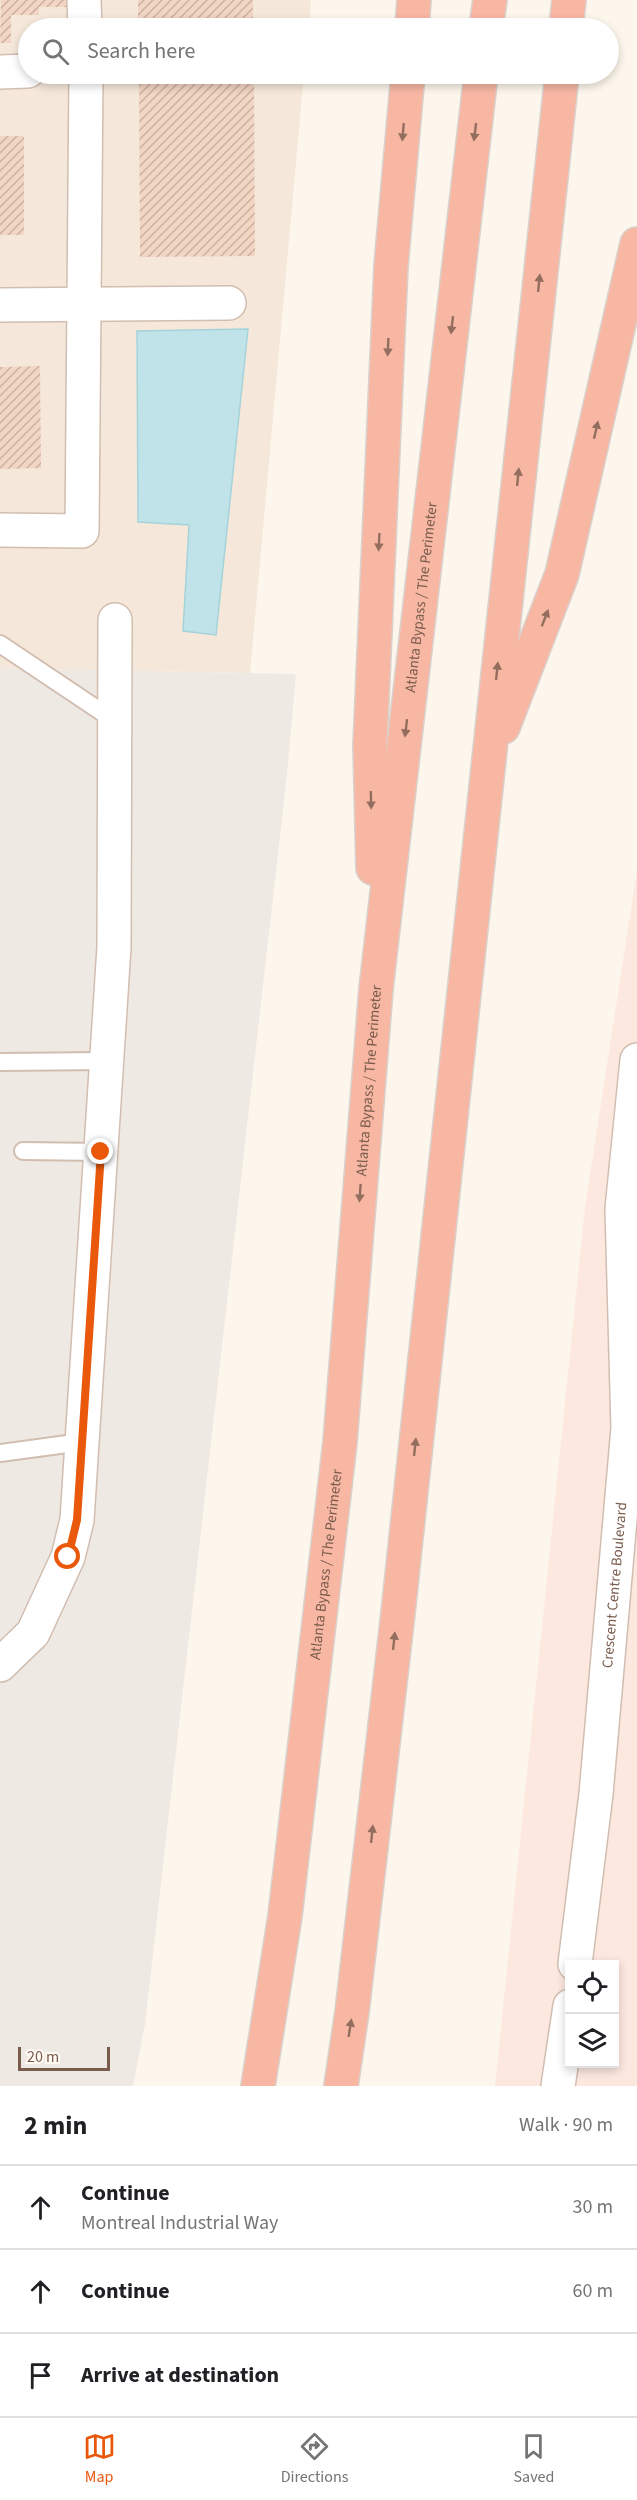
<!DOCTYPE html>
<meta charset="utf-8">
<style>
body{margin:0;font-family:"Source Sans 3",sans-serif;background:#f6f6f6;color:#202124}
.controls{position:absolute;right:18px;bottom:18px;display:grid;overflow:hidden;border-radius:0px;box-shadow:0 3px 9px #0003}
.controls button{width:54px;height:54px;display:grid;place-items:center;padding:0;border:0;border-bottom:2px solid #e0e0e0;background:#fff;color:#202124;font:30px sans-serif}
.scale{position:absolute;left:18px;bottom:15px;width:92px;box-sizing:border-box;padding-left:6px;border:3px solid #7a5c4d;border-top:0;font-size:16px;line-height:21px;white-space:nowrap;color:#7a5c4d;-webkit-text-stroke:4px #fffaf3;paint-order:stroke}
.stop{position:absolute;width:18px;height:18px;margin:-14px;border:4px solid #ea580c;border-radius:50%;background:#fff}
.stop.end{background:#ea580c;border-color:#fff;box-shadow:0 2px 6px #0008}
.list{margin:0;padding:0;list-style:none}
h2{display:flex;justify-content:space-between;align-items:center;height:78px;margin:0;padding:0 24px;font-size:26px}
h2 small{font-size:20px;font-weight:400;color:#757577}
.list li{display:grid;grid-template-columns:39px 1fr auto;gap:18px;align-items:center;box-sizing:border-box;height:84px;padding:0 24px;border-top:2px solid #e0e0e0}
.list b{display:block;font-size:22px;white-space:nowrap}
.list p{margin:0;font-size:20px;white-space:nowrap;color:#757577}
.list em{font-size:20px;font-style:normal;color:#757577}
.icon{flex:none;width:33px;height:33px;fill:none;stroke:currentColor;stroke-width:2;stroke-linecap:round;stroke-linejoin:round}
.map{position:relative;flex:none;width:637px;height:2086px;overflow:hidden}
.search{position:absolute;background:#fff;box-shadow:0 3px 9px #0003;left:18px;right:18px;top:18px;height:66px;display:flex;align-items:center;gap:15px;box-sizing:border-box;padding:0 21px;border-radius:33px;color:#757577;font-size:22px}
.sheet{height:330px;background:#fff}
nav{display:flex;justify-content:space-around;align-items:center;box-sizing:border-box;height:84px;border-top:2px solid #e0e0e0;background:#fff;font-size:16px;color:#757577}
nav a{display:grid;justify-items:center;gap:3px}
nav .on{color:#ea580c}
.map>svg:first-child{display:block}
.residential{fill:#f5e8da}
.commercial{fill:#fde8e0;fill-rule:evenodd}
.industrial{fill:#efe9e4}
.water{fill:#bfe3e8;stroke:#a5d3da;stroke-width:1.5}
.building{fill:url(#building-hatch)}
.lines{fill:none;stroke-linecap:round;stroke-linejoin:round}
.service-casing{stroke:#d1beb0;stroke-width:20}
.minor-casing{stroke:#d1beb0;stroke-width:36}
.motorway-casing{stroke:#dad1cd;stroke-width:36}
.service{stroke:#fff;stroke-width:16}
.minor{stroke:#fff;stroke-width:33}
.motorway{stroke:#f7b7a3;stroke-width:33}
.oneway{fill:#936e5e}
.route{stroke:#ea580c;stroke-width:8}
.labels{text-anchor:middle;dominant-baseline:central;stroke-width:5;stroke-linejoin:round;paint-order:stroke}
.street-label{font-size:15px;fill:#7a5c4d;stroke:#fffaf3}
</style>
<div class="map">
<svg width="637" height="2086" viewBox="0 0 637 2086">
<defs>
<pattern id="building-hatch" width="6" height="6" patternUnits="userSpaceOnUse" patternTransform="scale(1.5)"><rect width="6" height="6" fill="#f3d5c3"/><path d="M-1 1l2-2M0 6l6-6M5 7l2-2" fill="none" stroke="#cab0a1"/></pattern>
</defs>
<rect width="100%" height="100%" fill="#fdf6ec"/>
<path class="residential" d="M0,0H311L309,28H28V74H304L250,673L0,668Z"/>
<path class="commercial" d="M637,870V2086H495L585,1207ZM570,1964H614V2064H570Z"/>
<path class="industrial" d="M0,668L296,674L287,774L145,2024L133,2086H0Z"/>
<path class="water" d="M248,329L216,635L183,631L189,525L138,522L137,331Z"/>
<path class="building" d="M1,0H68V7H39V15H11V43H0Z
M138,0H253V28H138Z
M139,74H254L255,256L140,257Z
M0,136H24V235H0Z
M40,366L41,468L0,469V367Z"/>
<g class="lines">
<g class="service-casing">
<path id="service" d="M0,644L115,721
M0,1062L107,1061
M23,1151L101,1152
M0,1453L82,1442"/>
</g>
<g class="minor-casing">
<g id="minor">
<path d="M84,0L85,28"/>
<path d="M0,72L28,71"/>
<path d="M0,305L229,303"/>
<path d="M0,530L82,531L86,74"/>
<path d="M0,1665L33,1633L68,1557L77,1520L114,947L115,620"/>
<path id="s1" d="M575,1964L596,1794L628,1428L622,1209L637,1060"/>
<path d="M558,2086L570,2006"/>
</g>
</g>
<g class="motorway-casing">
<g id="motorway">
<path d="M412,28L414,0"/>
<path d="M486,28L490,0"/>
<path d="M566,28L569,0"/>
<path d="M503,727L562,574L637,244"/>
<path d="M373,868L370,745L391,266L408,74"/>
<path id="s2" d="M258,2086L285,1916L340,1442L376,989L481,74"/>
<path d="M341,2086L352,2012L398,1613L562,74"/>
</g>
</g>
<use href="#service" class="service"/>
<use href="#minor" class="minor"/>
<use href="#motorway" class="motorway"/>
</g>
<defs><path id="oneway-solid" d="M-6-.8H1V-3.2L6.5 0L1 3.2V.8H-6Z" transform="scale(1.5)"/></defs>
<g class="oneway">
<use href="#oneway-solid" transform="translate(403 132) rotate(95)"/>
<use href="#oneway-solid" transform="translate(475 132) rotate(97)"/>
<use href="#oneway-solid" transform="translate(539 283) rotate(-84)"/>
<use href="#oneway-solid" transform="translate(452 325) rotate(97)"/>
<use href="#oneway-solid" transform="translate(388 347) rotate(93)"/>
<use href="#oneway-solid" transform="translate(596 430) rotate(-77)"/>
<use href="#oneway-solid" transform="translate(518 477) rotate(-84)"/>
<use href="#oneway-solid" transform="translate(379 542) rotate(93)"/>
<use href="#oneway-solid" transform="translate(545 618) rotate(-69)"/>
<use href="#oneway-solid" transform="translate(497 671) rotate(-84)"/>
<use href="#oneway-solid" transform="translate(406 728) rotate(97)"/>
<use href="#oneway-solid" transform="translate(371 800) rotate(89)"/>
<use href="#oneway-solid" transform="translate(360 1193) rotate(94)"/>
<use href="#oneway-solid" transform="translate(415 1447) rotate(-84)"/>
<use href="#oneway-solid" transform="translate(394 1641) rotate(-84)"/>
<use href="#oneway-solid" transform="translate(372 1834) rotate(-84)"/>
<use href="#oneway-solid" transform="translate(350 2028) rotate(-81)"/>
</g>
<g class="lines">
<path class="route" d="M68,1557L77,1520L101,1152"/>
</g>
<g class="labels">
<g class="street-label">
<text stroke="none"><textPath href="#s2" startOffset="1498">Atlanta Bypass / The Perimeter</textPath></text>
<text stroke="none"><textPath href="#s2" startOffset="1012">Atlanta Bypass / The Perimeter</textPath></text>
<text stroke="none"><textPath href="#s2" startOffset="526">Atlanta Bypass / The Perimeter</textPath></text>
<text stroke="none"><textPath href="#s1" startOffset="381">Crescent Centre Boulevard</textPath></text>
</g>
</g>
</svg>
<div class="controls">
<button><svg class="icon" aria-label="locate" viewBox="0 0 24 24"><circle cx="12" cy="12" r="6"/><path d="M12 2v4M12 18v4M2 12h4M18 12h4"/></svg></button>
<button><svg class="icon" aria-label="layers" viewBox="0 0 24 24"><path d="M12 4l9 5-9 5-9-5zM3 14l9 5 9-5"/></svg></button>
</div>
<div class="scale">20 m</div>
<div class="stop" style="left:68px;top:1557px"></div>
<div class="stop end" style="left:101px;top:1152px"></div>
<div class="search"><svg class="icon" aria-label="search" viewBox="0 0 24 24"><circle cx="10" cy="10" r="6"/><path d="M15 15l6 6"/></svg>Search here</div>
</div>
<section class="sheet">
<h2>2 min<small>Walk · 90 m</small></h2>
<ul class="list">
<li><svg class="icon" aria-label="ahead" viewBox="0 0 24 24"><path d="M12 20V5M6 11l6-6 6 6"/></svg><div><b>Continue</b><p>Montreal Industrial Way</p></div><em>30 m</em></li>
<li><svg class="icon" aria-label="ahead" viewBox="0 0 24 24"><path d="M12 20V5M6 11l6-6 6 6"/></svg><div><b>Continue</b></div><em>60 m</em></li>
<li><svg class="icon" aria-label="arrive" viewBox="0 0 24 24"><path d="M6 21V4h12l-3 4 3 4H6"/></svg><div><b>Arrive at destination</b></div></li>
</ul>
</section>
<nav>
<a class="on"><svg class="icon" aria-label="map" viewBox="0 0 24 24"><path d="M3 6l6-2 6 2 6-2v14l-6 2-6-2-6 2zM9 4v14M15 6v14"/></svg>Map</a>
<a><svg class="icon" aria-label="directions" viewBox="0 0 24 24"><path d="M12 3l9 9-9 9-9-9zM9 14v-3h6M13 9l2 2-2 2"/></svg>Directions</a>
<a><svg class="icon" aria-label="saved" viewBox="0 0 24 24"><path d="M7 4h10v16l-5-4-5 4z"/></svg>Saved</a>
</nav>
